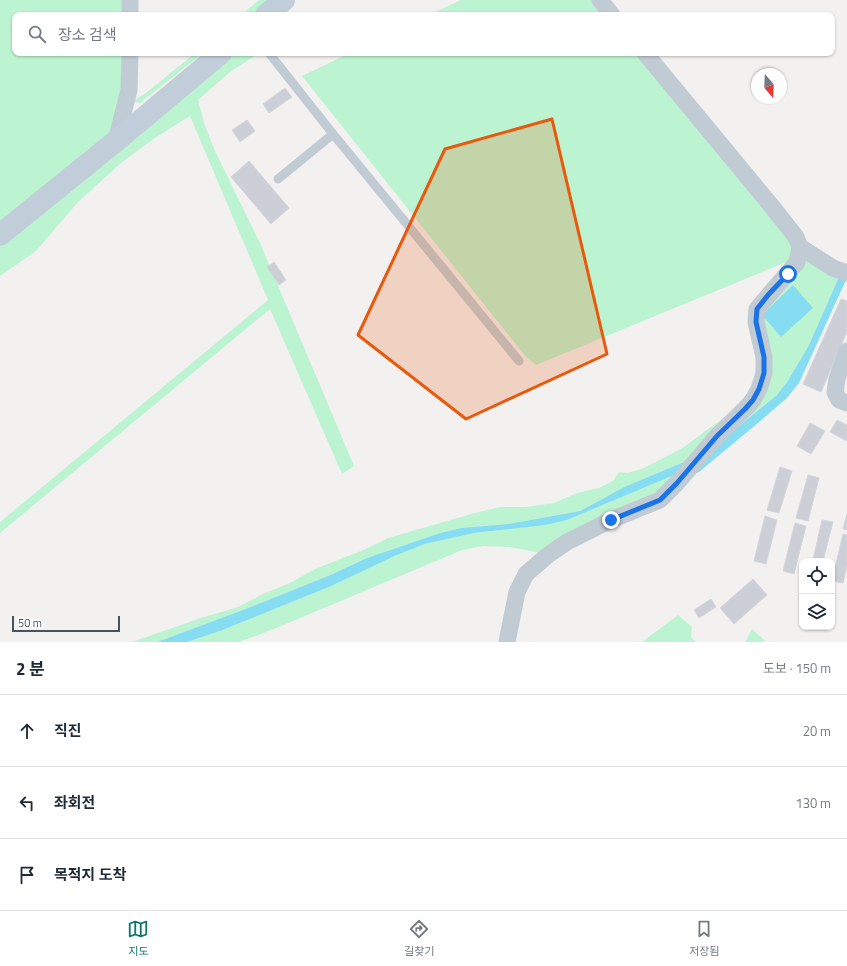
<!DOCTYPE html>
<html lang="ko">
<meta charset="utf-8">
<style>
body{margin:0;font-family:"Titillium Web","Noto Sans KR",sans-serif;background:#f6f6f7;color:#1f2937}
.controls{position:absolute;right:12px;bottom:12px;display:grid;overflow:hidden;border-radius:8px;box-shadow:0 1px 3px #0004}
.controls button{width:36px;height:36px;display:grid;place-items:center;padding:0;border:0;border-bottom:1px solid #e0e1e3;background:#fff;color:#1f2937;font:20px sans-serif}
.compass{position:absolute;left:751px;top:68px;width:36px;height:36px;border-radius:50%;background:#fff;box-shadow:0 1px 3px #0004;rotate:161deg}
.scale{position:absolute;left:12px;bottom:10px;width:108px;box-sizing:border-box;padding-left:4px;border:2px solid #46545f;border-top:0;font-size:11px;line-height:14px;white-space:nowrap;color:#46545f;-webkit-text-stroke:3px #fff;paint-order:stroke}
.stop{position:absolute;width:12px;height:12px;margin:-9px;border:3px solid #1a73e8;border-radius:50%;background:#fff}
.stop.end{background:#1a73e8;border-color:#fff;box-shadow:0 1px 4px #0008}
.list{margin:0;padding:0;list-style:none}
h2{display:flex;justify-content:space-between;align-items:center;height:52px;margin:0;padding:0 16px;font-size:17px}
h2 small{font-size:13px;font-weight:400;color:#747a83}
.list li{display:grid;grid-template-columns:26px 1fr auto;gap:12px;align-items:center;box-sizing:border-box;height:72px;padding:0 16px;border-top:1px solid #e0e1e3}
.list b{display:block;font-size:15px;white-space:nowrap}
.list em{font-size:13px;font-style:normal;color:#747a83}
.icon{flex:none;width:22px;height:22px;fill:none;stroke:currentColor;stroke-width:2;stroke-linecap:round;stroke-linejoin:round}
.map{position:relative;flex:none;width:847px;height:642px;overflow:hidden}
.search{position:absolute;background:#fff;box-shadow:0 1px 3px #0004;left:12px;right:12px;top:12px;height:44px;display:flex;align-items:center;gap:10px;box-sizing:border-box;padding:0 14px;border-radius:8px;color:#747a83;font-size:15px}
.sheet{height:268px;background:#fff}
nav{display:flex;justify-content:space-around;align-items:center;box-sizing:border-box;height:56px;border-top:1px solid #e0e1e3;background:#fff;font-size:11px;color:#747a83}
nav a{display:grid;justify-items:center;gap:2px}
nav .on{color:#0f766e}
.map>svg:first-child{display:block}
.green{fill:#bcf3d1}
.water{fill:#86ddf2}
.building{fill:#cccfd5;stroke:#d4d6dc}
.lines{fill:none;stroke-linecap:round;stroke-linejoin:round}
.lane{stroke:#c0cbd3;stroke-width:9}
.street{stroke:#c0cbd3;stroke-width:17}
.secondary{stroke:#c1ceda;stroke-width:22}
.route{stroke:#1a73e8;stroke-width:5}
.marked{fill:#e8590c;fill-opacity:0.2;stroke:#e8590c;stroke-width:3;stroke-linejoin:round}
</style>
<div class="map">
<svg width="847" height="642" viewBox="0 0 847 642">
<rect width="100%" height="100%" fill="#f3f0f0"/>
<path class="green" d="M0,0H125L126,15H15V53H125L124,96L114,135L0,228Z
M259,0H270L251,15H241Z
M461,0H595L608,15H429Z
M195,53H203L140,103L133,101L146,93Z
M235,53H259L230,72L198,100L204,123L214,149L260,243L354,466L342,474L270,309L0,533V522L268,300L190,116L158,136L122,162L78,202L36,251L0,276V244Z
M350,53H639L790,235L796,258L536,365L526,357L302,76Z
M806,261L839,277L808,347L787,382L777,395L720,441L772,362L771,350L761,312Z
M742,408L693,457L682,463L624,487L606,497L580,511L508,524L461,528L440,533L367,558L328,576L251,607L157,642H132L204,617L238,607L265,593L288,584L315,569L366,549L388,538L475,513L500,507H525L554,503L577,493L599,488L613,481L619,472L627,473L642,469L681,449L715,424Z
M679,473L657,499L540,553L510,547L483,546L462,550L274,629L239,642H187L220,631L329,587L397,555L425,544L474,533L509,529L567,520Z
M678,615L692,627L691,637L696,642H642Z
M752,629L765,641L764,642H745Z"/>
<path class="water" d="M839,277L846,280L799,383L787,398L758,423L699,472L694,474L679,473L567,520L545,525L474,533L425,544L397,555L329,587L220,631L187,642H157L251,607L328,576L367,558L440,533L461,528L508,524L580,511L606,497L624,487L706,453L777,395L787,382L808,347Z
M793,285L813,308L781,337L762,315Z"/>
<path class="building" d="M285,88L292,97L269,113L263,104Z
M247,120L255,131L240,142L232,130Z
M249,161L289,208L271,224L231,177Z
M274,262L286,280L279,285L267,267Z
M841,299L847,301V332L821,392L803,384Z
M837,420L847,425V441L830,432Z
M810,423L825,431L811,454L797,446Z
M780,467L792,471L779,513L767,510Z
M808,475L819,478L808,521L796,518Z
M847,514V530L843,529Z
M765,516L777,520L766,564L754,561Z
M822,520L833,522L823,561H818L813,560Z
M795,523L806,526L794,574L783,571Z
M843,534L847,535V566L843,583L832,581Z
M753,579L767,595L734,624L720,608Z
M711,599L716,607L699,618L694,610Z"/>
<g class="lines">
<path class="lane" d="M269,53L333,134L519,361
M278,179L333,134"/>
<path class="street" d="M600,0L612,15
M130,15V0
M116,141L129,90L130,53
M800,247L833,268L847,273
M847,351L837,379L835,392L839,400L847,403
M507,642L517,592L526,574L548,555L567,542L611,520L660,500L677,483L717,436L745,409L753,400L759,389L764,373V357L756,322L757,309L797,262L800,247L796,237L774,209L645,53"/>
<path class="secondary" d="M266,15L284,0
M0,235L116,141L221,53"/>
</g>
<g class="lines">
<path class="route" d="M611,520L660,500L677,483L717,436L745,409L753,400L759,389L764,373V357L756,322L757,309L768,295L788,274"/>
</g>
<path class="marked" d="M552,119L607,354L466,419L358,335L445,149Z"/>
</svg>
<div class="controls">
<button><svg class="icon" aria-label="locate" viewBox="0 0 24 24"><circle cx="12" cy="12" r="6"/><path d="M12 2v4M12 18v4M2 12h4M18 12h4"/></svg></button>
<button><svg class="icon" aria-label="layers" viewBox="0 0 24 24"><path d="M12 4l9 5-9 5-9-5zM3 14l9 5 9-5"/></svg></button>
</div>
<svg class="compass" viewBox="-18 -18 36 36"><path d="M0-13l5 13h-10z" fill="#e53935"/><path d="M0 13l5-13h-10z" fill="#747a83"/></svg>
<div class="scale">50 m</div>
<div class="stop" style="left:788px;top:274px"></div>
<div class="stop end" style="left:611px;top:520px"></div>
<div class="search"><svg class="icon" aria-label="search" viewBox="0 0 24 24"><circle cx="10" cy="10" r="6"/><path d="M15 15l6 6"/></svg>장소 검색</div>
</div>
<section class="sheet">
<h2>2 분<small>도보 · 150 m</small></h2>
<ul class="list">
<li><svg class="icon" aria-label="ahead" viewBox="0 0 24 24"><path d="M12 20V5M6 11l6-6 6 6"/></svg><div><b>직진</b></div><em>20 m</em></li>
<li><svg class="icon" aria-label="left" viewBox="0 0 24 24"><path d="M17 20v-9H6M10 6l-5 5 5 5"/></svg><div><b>좌회전</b></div><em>130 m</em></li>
<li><svg class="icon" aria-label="arrive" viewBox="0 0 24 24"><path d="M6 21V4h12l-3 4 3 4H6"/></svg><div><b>목적지 도착</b></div></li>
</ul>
</section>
<nav>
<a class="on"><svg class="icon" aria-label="map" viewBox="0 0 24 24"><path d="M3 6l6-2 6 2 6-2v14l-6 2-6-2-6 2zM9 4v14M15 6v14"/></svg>지도</a>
<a><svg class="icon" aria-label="directions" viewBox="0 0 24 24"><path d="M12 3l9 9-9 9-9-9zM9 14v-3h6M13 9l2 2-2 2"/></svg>길찾기</a>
<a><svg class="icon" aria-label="saved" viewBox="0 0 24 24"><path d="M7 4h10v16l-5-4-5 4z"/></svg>저장됨</a>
</nav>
